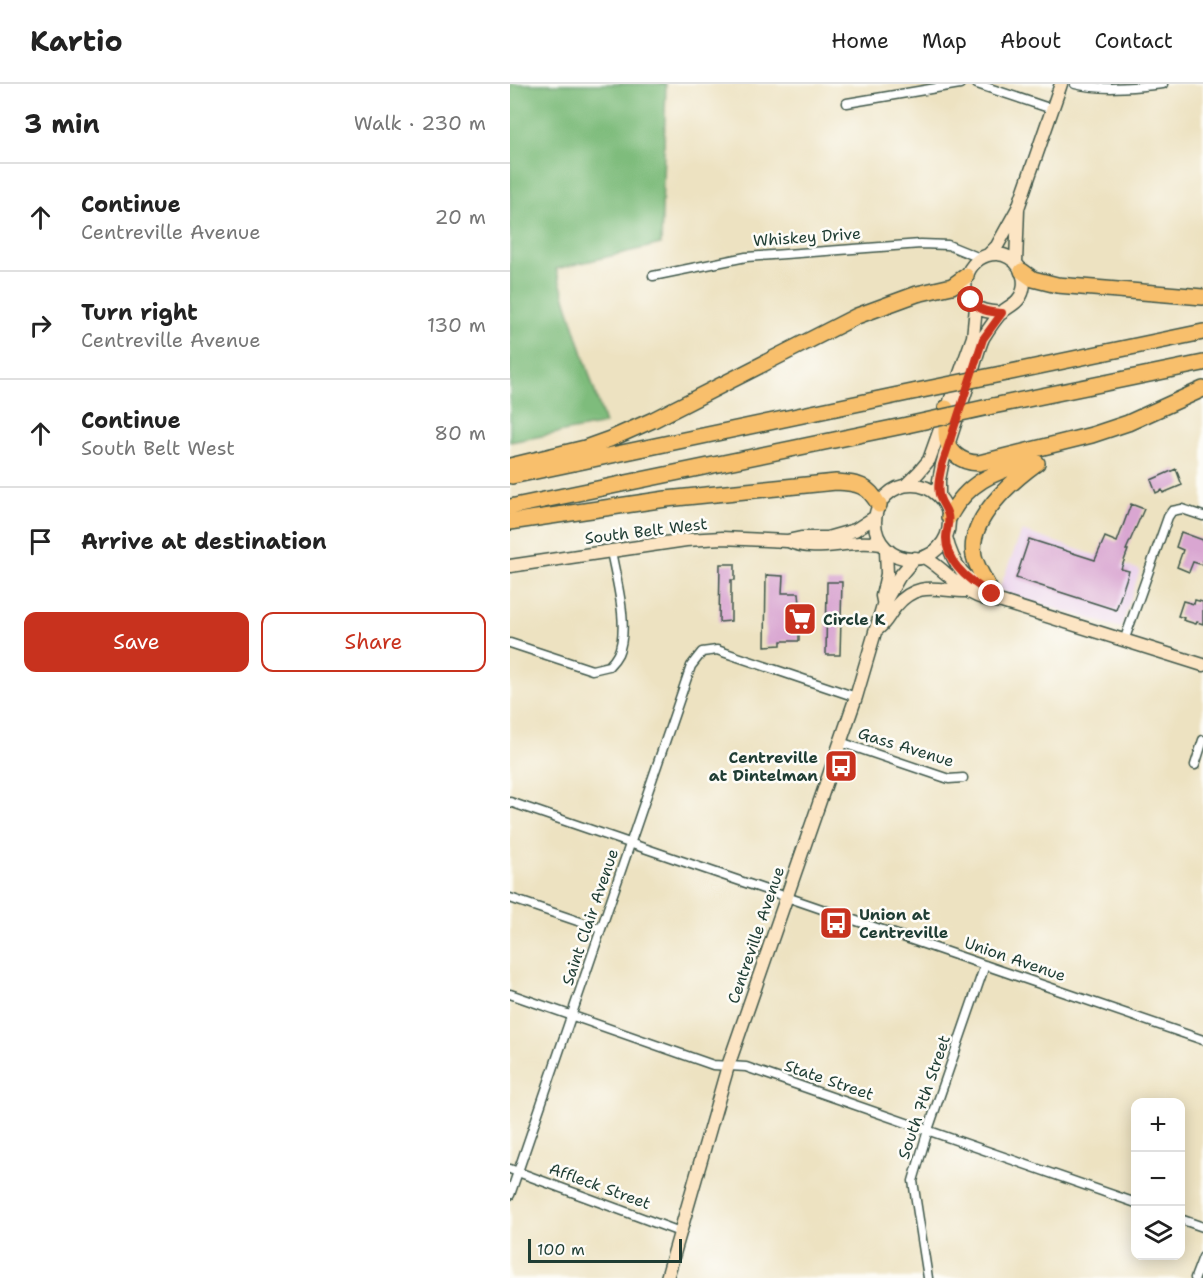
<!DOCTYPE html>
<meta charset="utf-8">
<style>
body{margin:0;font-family:"Shantell Sans",sans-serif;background:#f6f6f6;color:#222}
.controls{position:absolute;right:18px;bottom:18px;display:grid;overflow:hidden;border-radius:12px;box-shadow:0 3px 15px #0003}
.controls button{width:54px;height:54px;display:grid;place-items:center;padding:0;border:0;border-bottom:2px solid #e0e0e0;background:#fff;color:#222;font:30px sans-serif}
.scale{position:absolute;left:18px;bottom:15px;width:154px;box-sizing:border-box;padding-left:6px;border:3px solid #1f3d34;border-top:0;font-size:16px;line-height:21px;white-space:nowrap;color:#1f3d34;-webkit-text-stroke:4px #fdfcf7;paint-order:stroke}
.stop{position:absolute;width:18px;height:18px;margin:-14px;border:4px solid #c8321e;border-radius:50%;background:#fff}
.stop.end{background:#c8321e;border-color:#fff;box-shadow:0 2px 6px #0008}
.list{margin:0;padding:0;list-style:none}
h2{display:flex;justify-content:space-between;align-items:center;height:78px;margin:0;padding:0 24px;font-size:26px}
h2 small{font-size:20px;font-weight:400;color:#767676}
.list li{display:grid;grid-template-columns:39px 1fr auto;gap:18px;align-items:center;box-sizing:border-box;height:108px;padding:0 24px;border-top:2px solid #e0e0e0}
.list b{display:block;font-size:22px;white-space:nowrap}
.list p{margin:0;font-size:20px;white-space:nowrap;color:#767676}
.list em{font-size:20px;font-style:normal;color:#767676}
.actions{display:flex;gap:12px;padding:18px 24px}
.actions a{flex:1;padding:14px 0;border:2px solid #c8321e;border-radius:12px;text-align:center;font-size:21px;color:#c8321e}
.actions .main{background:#c8321e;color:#fff}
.icon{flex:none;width:33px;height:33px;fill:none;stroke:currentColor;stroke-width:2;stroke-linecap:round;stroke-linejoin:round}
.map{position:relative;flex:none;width:693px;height:1194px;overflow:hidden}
header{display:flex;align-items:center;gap:36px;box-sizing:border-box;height:84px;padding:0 30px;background:#fff;border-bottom:2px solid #e0e0e0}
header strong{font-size:28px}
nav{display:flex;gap:33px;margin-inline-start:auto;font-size:21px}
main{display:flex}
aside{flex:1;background:#fff}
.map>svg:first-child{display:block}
.built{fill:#ead1ec}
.forest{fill:#7ebc7b;stroke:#4e7c58;stroke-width:1.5}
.building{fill:#d9a6d1}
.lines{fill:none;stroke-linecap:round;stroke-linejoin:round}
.street-casing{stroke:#3e5649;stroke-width:11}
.secondary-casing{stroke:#3e5649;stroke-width:15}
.highway-casing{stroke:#3e5649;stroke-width:18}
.street{stroke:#fff;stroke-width:8}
.secondary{stroke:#fce5c4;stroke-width:12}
.highway{stroke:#f8bf6c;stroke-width:15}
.highway-bridge-casing{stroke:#3e5649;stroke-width:18;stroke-linecap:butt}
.highway-bridge{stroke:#f8bf6c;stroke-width:15}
.route{stroke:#c8321e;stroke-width:8}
.labels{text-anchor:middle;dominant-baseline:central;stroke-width:5;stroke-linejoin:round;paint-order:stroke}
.street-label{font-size:16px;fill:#1f3d34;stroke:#fdfcf7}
.poi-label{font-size:16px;font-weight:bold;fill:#1f3d34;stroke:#fdfcf7;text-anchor:start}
</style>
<header>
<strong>Kartio</strong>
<nav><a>Home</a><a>Map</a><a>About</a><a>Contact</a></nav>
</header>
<main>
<aside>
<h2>3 min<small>Walk · 230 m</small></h2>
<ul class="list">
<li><svg class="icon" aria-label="ahead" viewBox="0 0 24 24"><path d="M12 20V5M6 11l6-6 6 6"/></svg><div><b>Continue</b><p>Centreville Avenue</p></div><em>20 m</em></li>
<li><svg class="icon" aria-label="right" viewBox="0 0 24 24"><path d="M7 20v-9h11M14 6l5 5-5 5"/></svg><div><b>Turn right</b><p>Centreville Avenue</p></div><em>130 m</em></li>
<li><svg class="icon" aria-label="ahead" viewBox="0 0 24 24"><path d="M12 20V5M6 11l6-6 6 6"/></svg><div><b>Continue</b><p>South Belt West</p></div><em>80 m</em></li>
<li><svg class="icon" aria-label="arrive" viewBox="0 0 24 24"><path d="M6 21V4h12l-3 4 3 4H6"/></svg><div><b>Arrive at destination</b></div></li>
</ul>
<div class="actions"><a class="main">Save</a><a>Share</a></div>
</aside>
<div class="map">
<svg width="693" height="1194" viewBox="0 0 693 1194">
<rect width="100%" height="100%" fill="#fdfcf7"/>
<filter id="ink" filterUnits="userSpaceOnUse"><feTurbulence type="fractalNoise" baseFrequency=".0167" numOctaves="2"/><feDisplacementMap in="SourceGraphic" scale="12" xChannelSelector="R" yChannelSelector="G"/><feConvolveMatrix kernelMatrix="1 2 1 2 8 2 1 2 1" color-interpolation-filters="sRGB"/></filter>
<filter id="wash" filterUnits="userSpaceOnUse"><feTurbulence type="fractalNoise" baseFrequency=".008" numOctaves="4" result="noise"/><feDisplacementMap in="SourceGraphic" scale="24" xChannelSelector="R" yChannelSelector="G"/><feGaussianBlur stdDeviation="1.35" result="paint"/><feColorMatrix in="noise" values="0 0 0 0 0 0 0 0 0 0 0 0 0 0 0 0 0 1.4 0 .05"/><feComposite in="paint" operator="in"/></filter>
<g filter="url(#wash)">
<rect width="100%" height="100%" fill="#ede2c1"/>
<path class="built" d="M512,447L630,486L611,544L499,511L489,505Z"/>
<path class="forest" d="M0,0H156L151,160L46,185L95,340L0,358Z"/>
<g id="blocks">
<path class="building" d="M666,385L672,401L653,409L652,406L646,409L641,396Z
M621,420L634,425L616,466H618L611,485L619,487L606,526L506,494L519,455L585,476L595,453L607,458Z
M671,448L693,456V481L683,478L679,488L667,483L673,466L666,463Z
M210,480H225V496H221V537L209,538Z
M256,491L273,492L272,509H289L292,544L289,545V557H271V561L255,562Z
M317,498H332L330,571H316Z
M685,516L693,518V540L687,538L686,540L673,536L674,534L668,532L673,517L684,520Z"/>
</g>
</g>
<g filter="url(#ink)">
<use href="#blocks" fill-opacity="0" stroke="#3e5649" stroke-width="1.5"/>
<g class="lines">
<g class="street-casing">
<path id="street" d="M467,0L542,25
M565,0C594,7 624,3 653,0
M337,19L450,0
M143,192L236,173L411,160L438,161L470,174
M614,557L658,433L662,427L672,425L693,432
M0,559L82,586L99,582C102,579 106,574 108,570C120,543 106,495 101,467
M330,658L439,695L453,694
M685,681L693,656
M0,718L693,956
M0,814L91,845
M0,910L203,981L236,983L626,1119
M0,1085L170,1148
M0,1111L181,582L192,568L207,566L346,613
M670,1135L693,1143
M418,1194L403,1097L418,1046L475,881
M685,1194L693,1173"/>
</g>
<g class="secondary-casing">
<path id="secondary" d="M479,170L487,162L508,124L551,0
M506,179L508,125
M396,401L409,388L419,376L463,253L466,223
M365 438a37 37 0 1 1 74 0a37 37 0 1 1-74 0Z
M429,413V396L432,381C440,353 450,326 459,298C464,284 467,268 473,254C478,246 485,235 492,228C501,221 510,218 513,206C517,189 505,171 487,170C460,169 444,204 465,222C472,228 483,228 492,229
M436,453C443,482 455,496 482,509
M278,457C302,467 323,460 348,459C356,458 364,459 372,460
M414,473C444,491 453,515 492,518L693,581
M0,482L176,456L212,454L277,457L291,454H317L345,446L365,433
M373,517L372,512L377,490L376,466
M365,547C377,539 378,531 386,522C408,496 428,507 456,507
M157,1194L218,982L346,613L373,521L389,493L405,474"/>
</g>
<g class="highway-casing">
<path id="highway" d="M512,187L523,195L547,201L693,213
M496,289L693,248
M483,322L693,279
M436,324C437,332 436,339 436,347C435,367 451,379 469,379L582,351L618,339L693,305
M0,382L75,364L100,355L143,336L347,232L407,210L442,202L456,192
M2,392L407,307
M0,423L397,341
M439,433C457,398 483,389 519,377
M0,438L156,415L326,398C348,399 358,401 369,421
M482,510C476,497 467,485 464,472C457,436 502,397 527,379"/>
</g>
<use href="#street" class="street"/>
<use href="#secondary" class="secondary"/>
<use href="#highway" class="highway"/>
<g class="highway-bridge-casing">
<path id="highway-bridge" d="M407,307L496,289
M397,341L483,322"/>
</g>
<use href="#highway-bridge" class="highway-bridge"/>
</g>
</g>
<g class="lines" filter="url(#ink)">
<path class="route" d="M461,216C469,227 478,228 492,229L473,255L432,381C430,391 426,404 430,414C432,420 436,424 438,431C440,440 436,446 436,454C436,480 462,499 482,510"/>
</g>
<defs>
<g id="supermarket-square" transform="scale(1.725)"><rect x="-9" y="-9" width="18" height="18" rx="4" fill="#c8321e" stroke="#fdfcf7"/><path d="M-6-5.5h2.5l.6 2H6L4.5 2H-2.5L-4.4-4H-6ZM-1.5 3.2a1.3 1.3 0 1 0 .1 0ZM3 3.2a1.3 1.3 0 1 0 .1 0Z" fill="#fff"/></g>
<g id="bus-square" transform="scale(1.725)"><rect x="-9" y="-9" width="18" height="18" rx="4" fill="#c8321e" stroke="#fdfcf7"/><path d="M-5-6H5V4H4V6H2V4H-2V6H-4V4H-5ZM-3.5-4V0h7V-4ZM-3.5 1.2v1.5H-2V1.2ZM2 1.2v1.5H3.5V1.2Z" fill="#fff"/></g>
</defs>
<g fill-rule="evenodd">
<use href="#supermarket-square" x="290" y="535"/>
<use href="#bus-square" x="331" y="682"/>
<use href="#bus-square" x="326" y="839"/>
</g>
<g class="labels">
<g class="street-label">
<text transform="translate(297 153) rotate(-4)">Whiskey Drive</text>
<text transform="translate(136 447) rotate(-7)">South Belt West</text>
<text transform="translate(396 663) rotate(17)">Gass Avenue</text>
<text transform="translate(80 833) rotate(-71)">Saint Clair Avenue</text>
<text transform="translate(246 851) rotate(-71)">Centreville Avenue</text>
<text transform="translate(505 875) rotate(19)">Union Avenue</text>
<text transform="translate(319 996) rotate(19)">State Street</text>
<text transform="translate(414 1013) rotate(-71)">South 7th Street</text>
<text transform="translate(90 1102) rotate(20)">Affleck Street</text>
</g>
<g class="poi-label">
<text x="313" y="535">Circle K</text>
<text x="308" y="673" text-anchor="end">Centreville<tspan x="308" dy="18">at Dintelman</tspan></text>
<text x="349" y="830">Union at<tspan x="349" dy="18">Centreville</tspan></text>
</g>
</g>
</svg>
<div class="controls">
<button>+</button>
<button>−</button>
<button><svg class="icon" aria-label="layers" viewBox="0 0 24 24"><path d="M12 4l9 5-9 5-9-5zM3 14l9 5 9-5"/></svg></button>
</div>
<div class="scale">100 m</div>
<div class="stop" style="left:461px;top:216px"></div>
<div class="stop end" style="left:482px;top:510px"></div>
</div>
</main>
